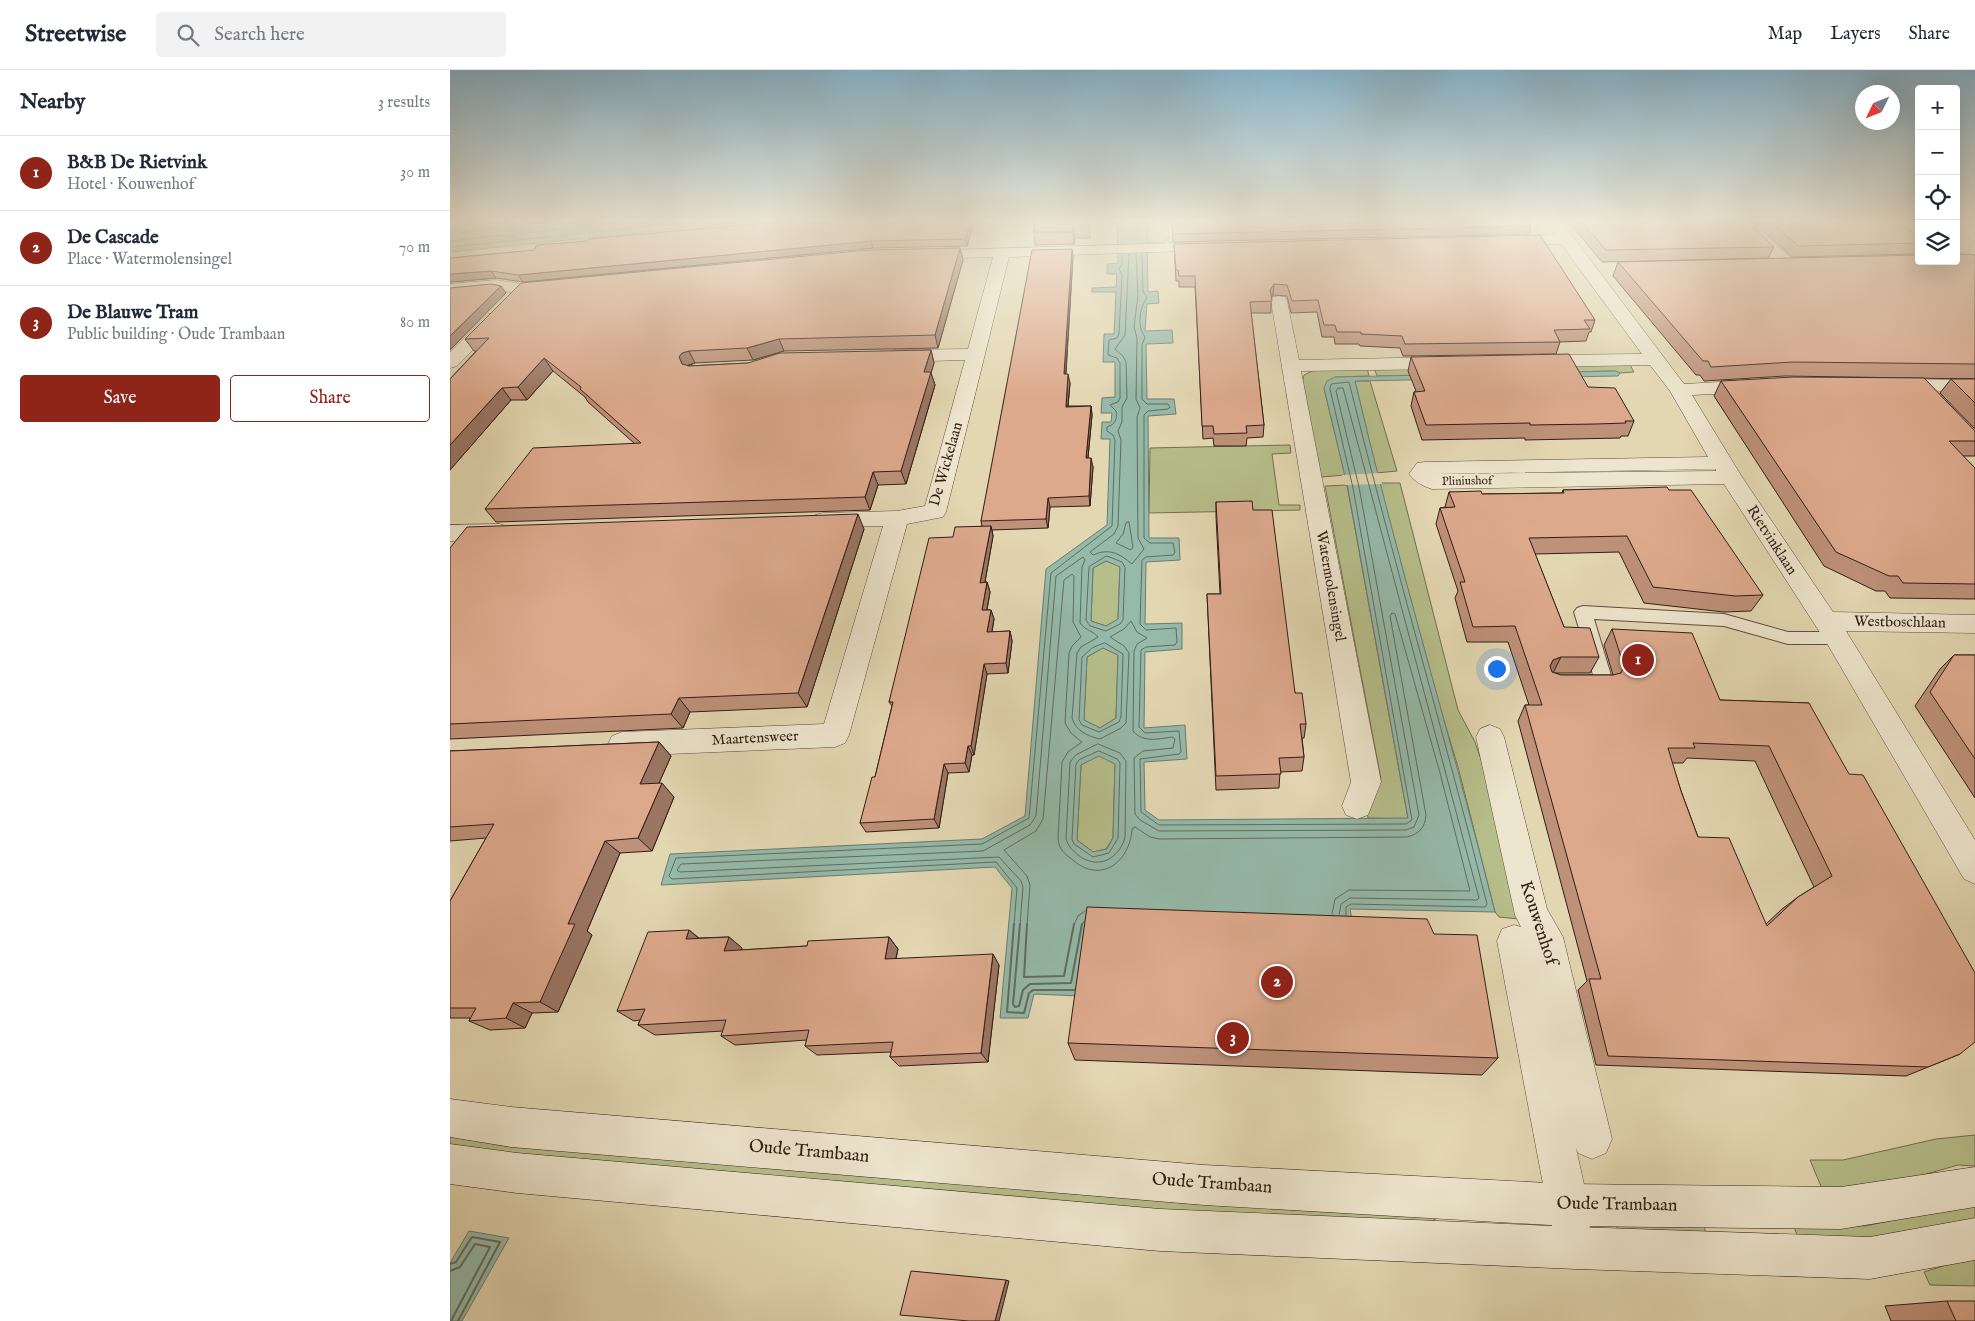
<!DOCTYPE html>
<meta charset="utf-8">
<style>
body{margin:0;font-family:"IM FELL English",serif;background:#f2f2f3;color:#1f2937}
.controls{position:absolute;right:15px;top:15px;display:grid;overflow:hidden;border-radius:5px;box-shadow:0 5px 20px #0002}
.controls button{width:45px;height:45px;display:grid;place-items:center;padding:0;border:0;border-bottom:1px solid #e0e1e3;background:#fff;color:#1f2937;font:25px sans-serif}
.compass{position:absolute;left:1405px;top:15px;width:45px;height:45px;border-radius:50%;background:#fff;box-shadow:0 5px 20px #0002;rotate:227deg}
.you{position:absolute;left:1046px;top:598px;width:18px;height:18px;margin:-12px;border:4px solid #fff;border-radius:50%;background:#1a73e8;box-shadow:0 0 0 8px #1a73e833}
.badge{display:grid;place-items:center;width:32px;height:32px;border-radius:50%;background:#8f2418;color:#fff;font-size:16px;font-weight:700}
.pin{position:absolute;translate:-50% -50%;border:2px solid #fff;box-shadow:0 1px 5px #0006}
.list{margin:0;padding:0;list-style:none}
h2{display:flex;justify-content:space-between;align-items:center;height:65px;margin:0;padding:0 20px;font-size:21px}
h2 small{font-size:16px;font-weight:400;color:#747a83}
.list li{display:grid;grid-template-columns:32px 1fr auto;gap:15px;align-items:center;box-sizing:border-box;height:75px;padding:0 20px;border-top:1px solid #e0e1e3}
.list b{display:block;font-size:19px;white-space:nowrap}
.list p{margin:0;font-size:16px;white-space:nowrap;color:#747a83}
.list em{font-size:16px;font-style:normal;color:#747a83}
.actions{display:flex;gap:10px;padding:15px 20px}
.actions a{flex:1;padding:11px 0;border:1px solid #8f2418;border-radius:5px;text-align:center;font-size:18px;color:#8f2418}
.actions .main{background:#8f2418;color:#fff}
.icon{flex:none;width:28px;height:28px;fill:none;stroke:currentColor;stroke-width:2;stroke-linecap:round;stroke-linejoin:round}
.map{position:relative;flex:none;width:1525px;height:1251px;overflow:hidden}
header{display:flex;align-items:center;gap:30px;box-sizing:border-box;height:70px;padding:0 25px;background:#fff;border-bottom:1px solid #e0e1e3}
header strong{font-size:24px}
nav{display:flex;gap:28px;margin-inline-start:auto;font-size:18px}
.search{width:350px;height:45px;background:#f2f2f3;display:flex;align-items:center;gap:12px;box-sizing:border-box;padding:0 18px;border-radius:5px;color:#747a83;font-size:19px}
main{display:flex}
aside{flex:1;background:#fff}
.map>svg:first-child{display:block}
.green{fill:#b6be8a;stroke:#736e50}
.water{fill:#95baaa;stroke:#6d7b6f;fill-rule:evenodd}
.pier{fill:#e3d7b2}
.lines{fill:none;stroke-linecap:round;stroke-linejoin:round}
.shore-far1{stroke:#626c60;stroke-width:1}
.shore{stroke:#626c60;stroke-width:2}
.lane-casing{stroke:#5d4c3d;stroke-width:2}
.street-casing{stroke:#5d4c3d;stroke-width:1}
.secondary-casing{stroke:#301d16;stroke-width:1}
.lane{fill:#ede5cd;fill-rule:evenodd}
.street{fill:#ede5cd;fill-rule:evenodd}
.secondary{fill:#ede5cd;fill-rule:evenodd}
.wall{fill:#be9179;stroke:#301d16;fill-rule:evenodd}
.shaded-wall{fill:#9b7663;stroke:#301d16}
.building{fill:#dda98d;stroke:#301d16;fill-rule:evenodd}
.labels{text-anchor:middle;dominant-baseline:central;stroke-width:4.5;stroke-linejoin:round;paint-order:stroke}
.far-street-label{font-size:12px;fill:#301d16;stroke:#ede5cd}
.street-label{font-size:15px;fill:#301d16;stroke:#ede5cd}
.near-street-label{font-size:18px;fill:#301d16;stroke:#ede5cd}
</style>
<header>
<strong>Streetwise</strong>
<div class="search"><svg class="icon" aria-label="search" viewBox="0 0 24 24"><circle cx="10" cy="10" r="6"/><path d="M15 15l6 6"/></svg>Search here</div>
<nav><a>Map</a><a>Layers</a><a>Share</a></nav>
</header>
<main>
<aside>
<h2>Nearby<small>3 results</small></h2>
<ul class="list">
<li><span class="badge">1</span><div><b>B&amp;B De Rietvink</b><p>Hotel · Kouwenhof</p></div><em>30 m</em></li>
<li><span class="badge">2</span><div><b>De Cascade</b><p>Place · Watermolensingel</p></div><em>70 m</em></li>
<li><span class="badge">3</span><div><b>De Blauwe Tram</b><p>Public building · Oude Trambaan</p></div><em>80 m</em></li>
</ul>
<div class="actions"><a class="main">Save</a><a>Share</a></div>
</aside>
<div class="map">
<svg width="1525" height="1251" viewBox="0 0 1525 1251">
<rect width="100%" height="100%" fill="#e3d7b2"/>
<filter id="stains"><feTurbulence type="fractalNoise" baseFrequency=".004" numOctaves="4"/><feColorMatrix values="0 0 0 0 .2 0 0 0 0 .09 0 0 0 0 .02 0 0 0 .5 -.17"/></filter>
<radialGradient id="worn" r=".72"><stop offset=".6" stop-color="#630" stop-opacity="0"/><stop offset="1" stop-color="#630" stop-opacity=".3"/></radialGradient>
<path class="green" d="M697,151H718L719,169L711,173L697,172Z
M1179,293L1184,302L1170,303L1165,301L927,306L924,298Z
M917,298L919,306L885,307L874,318L895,405L871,407L852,314L854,305L866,299Z
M905,311H920L947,401L926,403Z
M840,375L841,383L822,384L829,435H850V440L699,443L700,378Z
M929,413H950L1008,640L1025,672L1039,713L1069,849L1049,847L1045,842L1008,697L986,624Z
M897,415L958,749L918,748L916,736L919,735L931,709L875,416Z
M656,491L670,496L668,550L656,556L641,551L643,498Z
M653,578L668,585L666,648L650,658L634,650L637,587Z
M649,685L665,693L663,768L656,779L643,782L627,770L631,695Z
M0,1064L985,1145V1150L972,1156L534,1130L0,1079Z
M1525,1065V1096L1508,1095L1445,1113L1373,1121L1360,1090H1393L1486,1069Z
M1525,1133V1150L1432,1171L1348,1168L1343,1154L1415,1156Z
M1165,1152L1253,1153L1257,1166L1168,1161Z
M1525,1186V1216L1480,1215L1474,1202Z"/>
<path class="water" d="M0,151H303L0,182Z
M667,151H697L698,222L708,221L709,233L697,234L695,261L722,260L723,273L696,274L697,329H724L726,344L698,346L699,468H729L730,490L696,492L695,554L732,553V579L695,582L694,658L735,655L737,689L694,692L695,740L709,750L958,748L898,419L874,318L877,311L885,307L1165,301L1170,303L1168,306L905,311C947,490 1000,664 1045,842L900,839L905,866L630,926L584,924L578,948H550L562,818L545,797L211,815L220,784L532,769L575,746L596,499L657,455L660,369H651L652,352H661L662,343H651L652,328L665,327V292H653L654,264H664L666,222H642V218L666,217L667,204H657V194L668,193ZM656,491L670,497L668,549L656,556L641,551L643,498ZM653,578L668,585L666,648L650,658L634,650L637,587ZM649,686L665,694L663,768L657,779L643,782L627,770L631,695Z
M19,1161L59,1168L12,1251H0V1193Z"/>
<path class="pier" d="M929,403L932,414L895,415L892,405Z"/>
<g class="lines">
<path class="shore-far1" d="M0,164L105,151
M0,171L184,151
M0,177L250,151
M679,184L675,265L665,279L673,286L676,292L677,328L672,337V352L668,361L671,370L668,456L664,464L640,482L643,485C659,478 669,483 682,494L694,479L688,468L687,347L690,338L686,329L687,268L684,257L688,225L686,184
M692,184L693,221L697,228C689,239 687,256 695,267L692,275V329L697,334H718L720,337L718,339L698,341L694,345V468L700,473H723L725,483L723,485L696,487L692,490L690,554L696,560L726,558L727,572L725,575L696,577L691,580L689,657L695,663L729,661L731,682L729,684L690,689L691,742L709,755L956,754L962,750L903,418L880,319L881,314L899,312C942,487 993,659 1037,834L1035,837L901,834L896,837V845
M679,452L683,477L681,480L666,473L673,464L676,453Z
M657,486L672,492L675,497L673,550L670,554L656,561L640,556L636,550L639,497Z
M655,573L673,584L671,647L669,652L649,662L632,655L629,650L632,587L642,578Z
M648,674L670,683L676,691L675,768C668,790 647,800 628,785C622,780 618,776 616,769L620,692L626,685Z
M649,681L667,689L670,693L668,768L659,783L643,787L624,774L622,769L626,694L629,690Z
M564,855L567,818L546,792L222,809L219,806L226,788L532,774L579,748L601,503L662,456L665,370L663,365L657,361V357C666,354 667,349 666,341L660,335L668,332L670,328V293L667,288L658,285L659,270L667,268L669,264L672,205L669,199L672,194V184
M570,855L573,817L571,811L549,787L230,802L227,800L231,794L533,781L580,755L586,746L606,506L633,487L635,490L632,497L630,553C636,561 644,561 648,567L631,577L627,583L622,648C626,661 637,666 650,669L671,658L676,653L679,583L674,576L660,567L674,559L681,551L687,562L697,568L687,574L684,581L683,661C693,673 708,669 722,667L725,669L723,678L693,681L684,688L685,744L690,750L709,761L956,760L964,757L969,745L909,417L886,321L888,318H893L1029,828L1027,830L900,828L891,834L889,845
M577,855L580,815L577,806L554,780L586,761L593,749L614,510L622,504L624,506L623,552L631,567L622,576L619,583L615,653L621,663L632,672L618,682L612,692C611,711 610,731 609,750C609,758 607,767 609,774C611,782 618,786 624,791C652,814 680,791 682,759L685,757L700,767L709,769L957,767C969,764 975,758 976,745L940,546L942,543L945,544L990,703L1020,821L899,820L885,829L882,844
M624,855L628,846L635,841
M632,855L634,851"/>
<path class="shore" d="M564,854L557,942L574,943L579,923L583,920H624
M570,854L563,934L565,937L569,936L573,920L580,914L621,913L632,854
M577,854L574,907L614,906L624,854
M0,1194L6,1192L22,1167L50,1172L8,1251
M0,1201L10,1197L25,1174L40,1177L1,1251"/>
<g class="lane-casing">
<path id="lane" d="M1133,536L1274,544L1338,562H1387L1393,563L1396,568L1393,573L1387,574H1338L1274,556L1144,549L1163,612L1161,617C1151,620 1139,620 1129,617L1127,612L1129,607L1143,605L1124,542L1127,538Z"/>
</g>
<g class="street-casing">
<path id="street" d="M1099,151H1111L1234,314L1306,310L1313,312L1316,316L1313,320L1306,322L1242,325L1292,407L1383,542L1525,545V563L1396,561L1525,770V814L1514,809L1378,575L1274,414L982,419C973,416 965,412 959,404L967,393L975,392L1258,387L1220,321L1200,295L1085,297L1078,295L1076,291L1078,287L1085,285L1192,284L1111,174L1056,176L1051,174L1048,171L1051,168L1056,166L1105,165L1098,153ZM1266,399V401L985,404Z
M1283,151H1299L1343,191L1345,194L1343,197H1331Z
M1436,151H1451L1469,170V184L1464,182Z
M1506,151H1518L1525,158V171L1520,169L1506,156Z
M761,172L766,174L769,177L766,180L559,187L496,442L493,447L457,454L399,665L395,673L385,677L172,686L162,682L158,674L162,666L172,662L374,654L433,456L373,457L365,455L362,450L365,445L373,443L447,441L475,436L515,290L444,292L438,290L435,286L438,282L444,280L518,279L543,187L474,189L468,187L466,184L468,181Z
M46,210L79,215L81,219L79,223L73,224L46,220L0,224V214Z
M829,226L835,227L837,231L849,290L997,287L1004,289L1006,293L1004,297L997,299L851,301L931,712L918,745L907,749L896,745L892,736L901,712L821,231L823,227Z
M44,243L50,244L53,248L50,252L7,296L0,298V282L38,244Z
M1444,309L1525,310V322L1437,319L1434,315L1437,311Z
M50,454L58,457L62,462L58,467L50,470L0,471V455Z
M1040,655L1050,659L1054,667L1097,839L1113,867L1162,1069L1156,1083L1142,1089L1128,1083L1126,1078L1142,1151L1136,1166L1121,1172L1106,1166L1100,1151L1047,871L1052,859L1064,855L1071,857L1065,845L1026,667L1030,659Z"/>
</g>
<g class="secondary-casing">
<path id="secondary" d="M0,1029L61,1037L754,1095L1117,1114L1391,1117L1525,1097V1137L1391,1159L1117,1156L754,1135L61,1077L0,1067Z
M0,1074L67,1083L710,1139L1126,1157L1420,1167L1525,1148V1190L1420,1209L1126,1199L710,1181L67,1123L0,1114Z"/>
</g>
<use href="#lane" class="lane"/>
<use href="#street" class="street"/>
<use href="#secondary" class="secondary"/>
</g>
<path class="wall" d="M389,151H524L517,176L423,178L73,212L46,208L0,212V188L389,156Z
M585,151H639L640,168H625L624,174L585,175L584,162Z
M722,151L1081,156L1079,164L723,172Z
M1118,151H1297L1324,177L1318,188L1152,192Z
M1302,151H1447L1469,170V178L1465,184L1342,187Z
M724,174L1145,250L1141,262H1139L1136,271L1110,272L1106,284L953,286L950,278L910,276L909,274H885L884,267H872L867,242L841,243L837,226L823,225L821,228V243H801L814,355L813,367L797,368L796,376H764L763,368L753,369L745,217H729V211H726Z
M510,178L513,190L488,278L334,281L303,290L245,293L238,296L298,293L481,280L484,293L481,303L485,315L456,414L428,415L420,440L46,452L35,439L185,374L138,332L135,327L103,301L77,330H61L0,400V309L26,281H24L15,269Z
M622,179L623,187L616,304L620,313L618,336H641L642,345L638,388L643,397L640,436L600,437L598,458L542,460L543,466L535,512H537L540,522L537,540H541L544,549L542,562L560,561L562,571L558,603L537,604L524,685H522L519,702L498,703L489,758L416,762L410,753L425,707L442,636L439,632L503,467L532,456L531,451Z
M1525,185V309L1335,306L1254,311L1250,305H1246L1163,206L1168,192Z
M961,287L1138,317L1184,351L1178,366H1171L1170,368L1075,370V368L972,370L961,336L964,322L966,321L958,301Z
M1501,309H1525V359L1490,323Z
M1271,311L1525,361V386H1513L1525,398V529L1440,528L1435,521H1426L1374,496L1264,326Z
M1113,420H1219L1313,525L1301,541L1274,542L1194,533L1169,482L1085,484L1114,557L1149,587L1140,603H1105L1111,605H1163L1154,575L1162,559L1270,630L1359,633L1510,984L1456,1006L1146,995L1128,920L1137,911L1068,651L1075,635H1079L1058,572H1017L1005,528L1008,521L986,454L990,438L995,437L999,422L1032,424L1112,423ZM1237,688L1305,691L1364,817L1348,827L1332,839L1316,854L1248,767L1231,721L1222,693H1233Z
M766,432L803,440L845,623L856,654L854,668H852L854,687L852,701L830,702L829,718L766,720L757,524H770L766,447Z
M414,459L357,637L240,642L233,658L0,669V478Z
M1504,585H1525V728L1465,636L1490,599Z
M209,672L221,686L209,713L224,727L202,781L170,783L137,861L142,865L108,942L82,943L75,958L40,960L19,951L20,948H0V831L36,768L0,771V681Z
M239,860L249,868L279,867L292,878L291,880L357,876L439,867L448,879L446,889L549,895L538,992L449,996L440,987L441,982L367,985L355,976L357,970L285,975L271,966L273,961L205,965L188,955L190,950L184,951L167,941Z
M984,864L1048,988L1032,1005L625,990L618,973Z
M1497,1231L1525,1251H1441L1435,1236Z"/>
<path class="shaded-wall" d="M521,151H524L517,176L515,169Z
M623,156L625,168L624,174L623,162Z
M421,171L423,178L73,212L68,205Z
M510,178L513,190L488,278L485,265Z
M622,179L623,187L615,313L614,304Z
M41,201L46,208L0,212V204Z
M824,214L823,225L819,231L820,220Z
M51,216L56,223L0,280V266Z
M329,269L334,281L303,290L297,278Z
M481,280L484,293L481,303L485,315L456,414L451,401L474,302Z
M239,281L245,293L238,295L235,300L229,287L232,283Z
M94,288L103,301L77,330L68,317Z
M618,304L620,313L617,346L616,337Z
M52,318L61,330L0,400V375Z
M641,336L642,345L637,397L636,388Z
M641,388L643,397L640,436L639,426Z
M423,402L428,415L420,440L415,427Z
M598,428L600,437L598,458L596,449Z
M408,444L414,459L357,637L348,623Z
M541,456L543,466L533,523L530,513Z
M537,512L540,522L535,550L532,540Z
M541,540L544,549L540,572L537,562Z
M560,561L562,571L558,603L556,593Z
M1111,587L1103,603L1095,605L1103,590Z
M534,594L537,604L524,685L521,676Z
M229,628L240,642L233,658L221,644Z
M209,672L221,686L203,727L190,714Z
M518,676L522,685L519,702L515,693Z
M494,694L498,703L489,758L484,749Z
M212,713L224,727L202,781L188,768Z
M155,771L170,783L137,861L142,865L108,942L90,932L118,854Z
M239,860L253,872L236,869Z
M279,867L292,878L288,892L274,881Z
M439,867L448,879L443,900L435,889Z
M543,884L549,895L538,992L531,983Z
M63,933L82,943L75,958L56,948Z
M556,1210L559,1211L549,1251H545Z"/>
<path class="building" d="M334,151H360L389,156V151H521L515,169L421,171L68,205L41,201L0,204V188L84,180L87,175L138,171L139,169Z
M585,151H638L639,155L623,156V162H584Z
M722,151H1078L1081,156L723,164Z
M1131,151H1297L1324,177L1156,180Z
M1320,151H1447L1458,159L1469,170V173L1348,176Z
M1090,165L1145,250H1134L1140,259L1104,260L1110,272L955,274L952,266L911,264V262H887L885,255H874L868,230L842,231L837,215L824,214L820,220L822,231L800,232L814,355L796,356L797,363L764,364L763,356H752L745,206H729L728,200H726L724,174Z
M510,178L485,265L329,269L297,278L239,281L232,283L229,287L232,294L239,296L298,293L330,283L481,280L474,302H481L451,401L423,402L415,427L35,439L83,378L191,373L130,319L131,317L94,288L68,317L52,318L0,375V309L39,268L15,269L71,213L419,180Z
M622,179L614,304H618L616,337L641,336L636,388H641L639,426L598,428L596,449L531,451L582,180Z
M1506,184L1525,185V294L1343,292L1261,297L1258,291H1253L1168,192L1469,185V191H1506Z
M41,214L51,216L0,266V218Z
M1119,284L1138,317L1165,318L1184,351H1175L1176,353L1146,354L1080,355V353L976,355L964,322L975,321L961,287Z
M1344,307L1474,308L1525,361V371H1499L1525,398V514L1453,513L1448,506H1439L1386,482L1271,311Z
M1501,309H1525V333Z
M1217,417L1219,420H1241L1313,525L1285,526L1203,517L1177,466L1079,468L1114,557L1140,558L1149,587H1111L1103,590L1100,596L1102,602L1111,605H1163L1171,603L1174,596L1162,559L1242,563L1270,630L1359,633L1399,704L1413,705L1525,903V972L1510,984L1478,997L1158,986L1139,909H1151L1075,635H1092L1065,556L1023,557L1010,512H1015L990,438L1005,437L999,422L1031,421L1032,424L1114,423L1113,420ZM1243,673L1319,676L1382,806L1348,827L1317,856L1279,768L1248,767L1231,721L1218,678H1245Z
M802,431L803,440H822L845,623H852L856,654H850L854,687L829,688L831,704L766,706L757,524H771L766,432Z
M408,444L348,623L229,628L221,644L0,654V478L17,457Z
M541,456L530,513L537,512L532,540H541L537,562L560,561L556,593L534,594L521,676H518L515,693L494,694L484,749L410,753L422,707H425L443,632H439L479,468L503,467L505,457Z
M1504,585H1525V689L1480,622Z
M209,672L190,714L212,713L188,768L155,771L118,854H125L90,932L63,933L56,948L19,951L26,938H0V831L44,754L0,757V681Z
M637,837L977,849L984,864L1027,865L1048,988L618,973Z
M239,860L236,869L279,867L274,881L357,876L358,871L439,867L435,889L543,884L531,983L440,987L443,972L355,976L359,960L271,966L276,950L188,955L195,939L167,941L198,862Z
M461,1201L556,1210L545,1251H519L450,1245Z
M1497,1231H1525V1251H1506Z"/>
<linearGradient id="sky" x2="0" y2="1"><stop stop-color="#87b6cf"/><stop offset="0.46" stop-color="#f2eddc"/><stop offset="1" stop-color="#f2eddc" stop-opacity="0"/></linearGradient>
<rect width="1525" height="327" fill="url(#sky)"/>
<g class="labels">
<g class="far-street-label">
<text transform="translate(1017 411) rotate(-1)">Pliniushof</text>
</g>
<g class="street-label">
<text transform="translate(496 394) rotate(-74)">De Wickelaan</text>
<text transform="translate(1322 470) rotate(57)">Rietvinklaan</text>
<text transform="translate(881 516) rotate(80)">Watermolensingel</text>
<text transform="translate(1450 552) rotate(1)">Westboschlaan</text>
<text transform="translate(305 668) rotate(-3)">Maartensweer</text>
</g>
<g class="near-street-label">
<text transform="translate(1088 853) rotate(72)">Kouwenhof</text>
<text transform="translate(359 1082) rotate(5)">Oude Trambaan</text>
<text transform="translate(762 1114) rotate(4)">Oude Trambaan</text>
<text transform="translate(1167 1135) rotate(1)">Oude Trambaan</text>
</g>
</g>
<rect width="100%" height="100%" filter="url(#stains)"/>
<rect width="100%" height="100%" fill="url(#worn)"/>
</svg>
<div class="controls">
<button>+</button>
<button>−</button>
<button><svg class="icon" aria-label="locate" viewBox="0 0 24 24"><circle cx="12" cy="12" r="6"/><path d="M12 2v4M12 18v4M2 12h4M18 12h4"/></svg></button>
<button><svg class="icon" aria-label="layers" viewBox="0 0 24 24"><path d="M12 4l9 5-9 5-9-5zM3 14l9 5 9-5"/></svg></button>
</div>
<svg class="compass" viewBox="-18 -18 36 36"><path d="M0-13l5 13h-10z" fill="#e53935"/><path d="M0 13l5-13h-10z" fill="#747a83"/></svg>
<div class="you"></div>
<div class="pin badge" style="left:1188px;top:590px">1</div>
<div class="pin badge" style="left:827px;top:912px">2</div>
<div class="pin badge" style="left:783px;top:968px">3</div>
</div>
</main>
